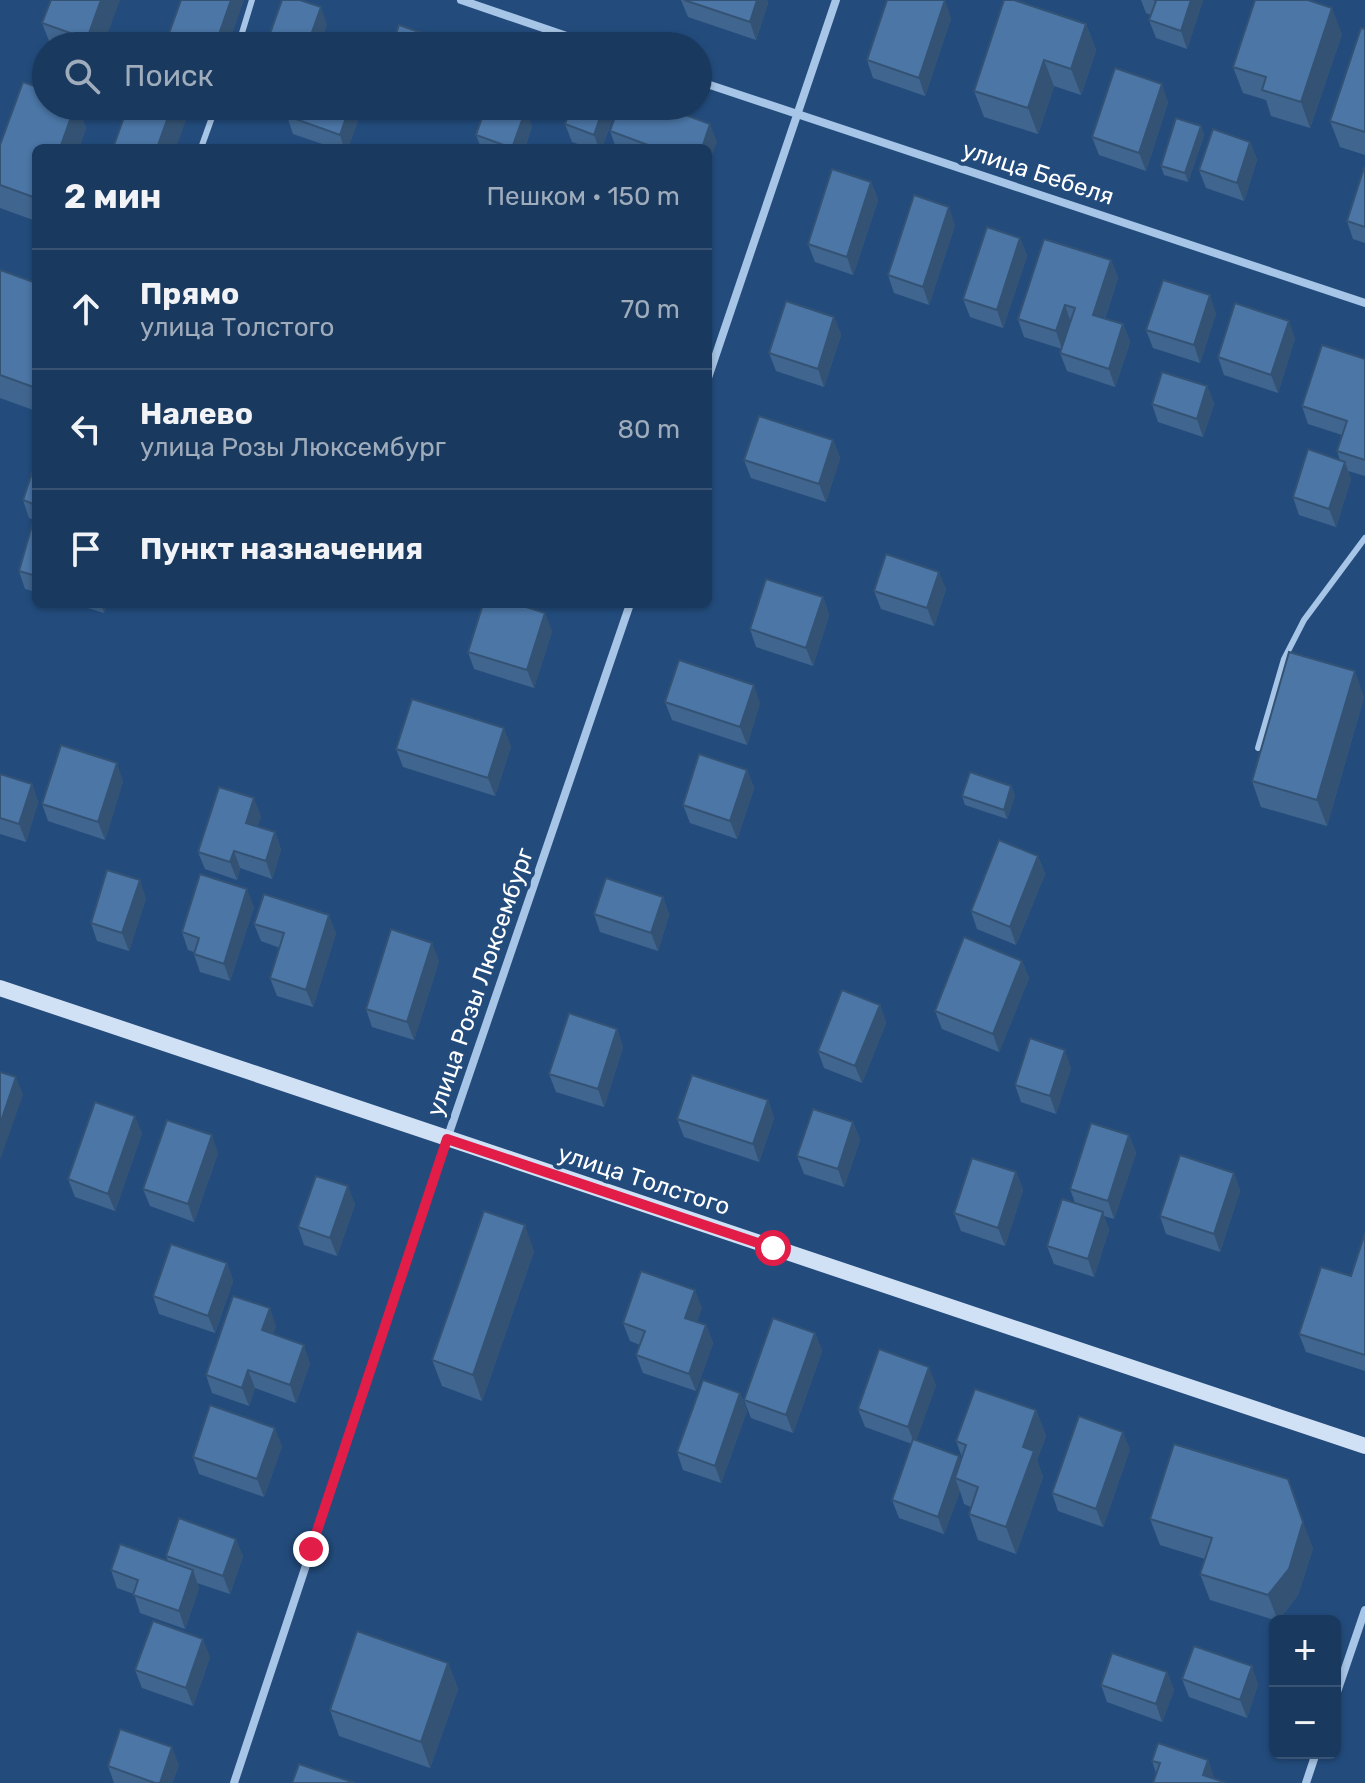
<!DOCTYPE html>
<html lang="ru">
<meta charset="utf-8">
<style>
body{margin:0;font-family:Rubik,sans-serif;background:#274467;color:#f1f3f6}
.controls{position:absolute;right:24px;bottom:24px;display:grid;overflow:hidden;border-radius:12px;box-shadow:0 2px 6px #0004}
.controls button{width:72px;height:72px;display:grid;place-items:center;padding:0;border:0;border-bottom:2px solid #385373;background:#1a395e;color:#f1f3f6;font:40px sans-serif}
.stop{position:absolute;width:24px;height:24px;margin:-18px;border:6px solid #e11d48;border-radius:50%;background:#fff}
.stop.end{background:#e11d48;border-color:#fff;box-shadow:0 2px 8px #0008}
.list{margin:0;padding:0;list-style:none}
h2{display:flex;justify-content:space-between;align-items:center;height:104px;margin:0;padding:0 32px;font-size:34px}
h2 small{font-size:26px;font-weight:400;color:#9facbc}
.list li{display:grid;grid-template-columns:52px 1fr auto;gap:24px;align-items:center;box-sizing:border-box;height:120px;padding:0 32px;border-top:2px solid #385373}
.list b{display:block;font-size:30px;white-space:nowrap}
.list p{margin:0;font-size:26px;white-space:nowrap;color:#9facbc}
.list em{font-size:26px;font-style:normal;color:#9facbc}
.icon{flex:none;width:44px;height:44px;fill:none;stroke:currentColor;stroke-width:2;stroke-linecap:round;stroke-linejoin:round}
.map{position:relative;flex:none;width:1365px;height:1783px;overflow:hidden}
.search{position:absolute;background:#1a395e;box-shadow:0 2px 6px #0004;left:32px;top:32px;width:680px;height:88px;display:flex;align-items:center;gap:20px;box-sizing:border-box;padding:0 28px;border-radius:44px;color:#9facbc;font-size:30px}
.panel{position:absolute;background:#1a395e;box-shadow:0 2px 6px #0004;left:32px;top:144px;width:680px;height:464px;border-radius:12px}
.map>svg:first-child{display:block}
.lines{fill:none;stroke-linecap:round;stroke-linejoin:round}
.lane{stroke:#a7c5e6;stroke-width:6}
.street{stroke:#a7c5e6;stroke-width:8}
.secondary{stroke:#d1e1f5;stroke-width:16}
.wall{fill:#40658f}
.shaded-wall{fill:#345374}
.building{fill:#4b76a6;stroke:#345374;stroke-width:2}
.route{stroke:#e11d48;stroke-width:10}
.labels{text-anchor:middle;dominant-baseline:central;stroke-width:8;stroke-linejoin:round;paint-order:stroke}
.street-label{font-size:24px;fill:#fff;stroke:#234c7d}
</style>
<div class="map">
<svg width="1365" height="1783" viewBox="0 0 1365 1783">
<rect width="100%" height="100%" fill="#234c7d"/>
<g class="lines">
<path class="lane" d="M238,46L252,0
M201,148L216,106
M1258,748L1284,659L1304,620L1365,538"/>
<path class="street" d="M461,0L596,46
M698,81L1365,303
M708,378L836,0
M1335,1698L1365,1610
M234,1783L447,1139L630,604
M1306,1783L1316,1753"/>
<path class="secondary" d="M0,988L1365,1446"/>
</g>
<path class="wall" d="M51,0L103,46H51L42,23Z
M681,0H767L768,3L756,40L688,17Z
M1141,0H1203L1187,49L1156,38L1149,20L1151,15L1146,13Z
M951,18L925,96L873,78L867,60Z
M1086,24L1096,50L1081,95L1054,86L1038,134L984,117L974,91Z
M1365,29V155L1340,147L1330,121Z
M1342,34L1310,128L1271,116L1266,100L1243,93L1233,67Z
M1168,102L1146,171L1099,155L1092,137Z
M46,106H78L86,128L79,148H36V221L0,208V145Z
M414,106H428L426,110Z
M572,106H616V108L602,148H589L572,142L565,124Z
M361,112L348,148H334L293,134L287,116Z
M532,126L525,148H481L476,135Z
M1201,126L1204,135L1188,182L1164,175L1161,166Z
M610,131L717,142L708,148H616Z
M1250,142L1257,160L1244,201L1206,188L1199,170Z
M1365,169V243L1353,239L1347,221Z
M871,182L878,200L853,275L815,262L808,244Z
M955,225L929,305L894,293L888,275Z
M1020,238L1027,256L1003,328L970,317L963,299Z
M1111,260L1118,278L1105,318L1123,324L1130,342L1115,387L1067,371L1060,353L1062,349L1024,337L1018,319Z
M0,270L36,283V411L0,398Z
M1216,313L1200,363L1153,348L1146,330Z
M834,317L841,335L824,387L776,371L769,353Z
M1295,338L1278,393L1224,375L1218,357Z
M1365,359V476L1348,471L1351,479L1336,527L1299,515L1293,497L1340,460L1337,451L1342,435L1308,424L1302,406Z
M1207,386L1214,404L1203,437L1158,422L1152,404Z
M833,440L840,458L826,502L751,478L744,460Z
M36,461V592L25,589L19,571L34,520L29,518L23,500Z
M946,589L934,626L881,609L874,591Z
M823,597L829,615L813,666L756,647L750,629Z
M75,604H107L104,613Z
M552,631L534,688L474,669L468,652Z
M1364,697L1327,826L1261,807L1252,781Z
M665,702L760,703L747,745L672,720Z
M511,746L495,796L403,767L396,749Z
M747,770L754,788L737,839L690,823L683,805Z
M0,774L32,784L38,802L26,842L0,834Z
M123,781L105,840L48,821L42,804Z
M1011,786L1015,795L1007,819L965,805L962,796Z
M261,816L257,827L275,832L281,850L272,879L240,868L237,880L205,869L198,852Z
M1038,856L1045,874L1016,945L977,929L971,911Z
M663,897L669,915L658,951L600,932L594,914Z
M146,898L129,951L97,941L91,923Z
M254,907L230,981L200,972L194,954V952L188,950L182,932Z
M254,924L336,933L313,1007L277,996L270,978L280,948L261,941Z
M439,961L414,1040L372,1027L366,1009Z
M1022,961L1029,978L999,1052L942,1029L935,1011Z
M880,1005L886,1023L862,1083L824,1068L818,1051Z
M617,1029L623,1047L604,1107L556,1092L549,1074Z
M1071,1068L1056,1114L1021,1102L1015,1085Z
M768,1100L774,1118L759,1162L684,1137L677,1119Z
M853,1122L860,1140L844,1187L804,1174L797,1156Z
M142,1133L115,1211L75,1197L68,1179Z
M1129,1135L1136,1153L1114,1219L1104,1216L1109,1230L1094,1277L1054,1264L1047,1246L1075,1203L1070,1189Z
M218,1153L194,1222L150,1206L143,1189Z
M1016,1172L1023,1190L1005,1246L961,1231L954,1213Z
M1234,1173L1240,1191L1220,1252L1166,1234L1160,1216Z
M355,1204L337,1256L304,1245L298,1227Z
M1365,1233V1371L1306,1352L1299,1334L1351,1276Z
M534,1251L482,1401L442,1386L432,1360Z
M227,1263L233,1281L215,1333L159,1314L153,1296Z
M702,1308L696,1322L706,1325L713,1343L696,1391L643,1373L636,1355L640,1345L630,1341L623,1323Z
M276,1326L273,1334L310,1363L296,1403L255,1388L249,1406L212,1393L206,1375Z
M815,1333L822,1351L793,1433L751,1418L744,1400Z
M936,1385L916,1440L961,1460L962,1457L956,1441L1036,1410L1046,1436L1037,1460L1043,1477L1016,1554L978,1540L969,1514L971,1507L964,1504L960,1491L944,1534L899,1518L892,1500L912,1444L865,1427L858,1409Z
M740,1393L747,1411L721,1483L683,1470L677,1452Z
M282,1446L264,1497L199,1474L193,1457Z
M1130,1449L1103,1527L1058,1511L1052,1493Z
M1150,1519L1313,1548L1298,1595L1278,1621L1210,1600L1200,1574L1205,1559L1160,1545Z
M166,1556H243L230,1594L197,1583L199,1588L185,1629L140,1613L134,1594L117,1588L111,1570L168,1561Z
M210,1657L193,1706L142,1688L135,1670Z
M448,1663L458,1689L430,1768L339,1736L330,1710Z
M1167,1672L1174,1690L1162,1722L1107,1702L1101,1685Z
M1182,1679L1258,1684L1247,1718L1189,1697Z
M1208,1760L1214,1779L1224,1783H1153L1156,1773L1152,1761Z
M179,1765L172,1783H114L108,1766Z"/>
<path class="shaded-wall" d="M101,0H120L103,46H89L87,39Z
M231,0H244L228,46H215Z
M757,0H767L768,3L756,40L750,22Z
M945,0L951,18L925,96L919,78Z
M1191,0H1203L1187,49L1181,31Z
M321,7L327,25L320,46H307Z
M1332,8L1342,34L1310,128L1301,102Z
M1086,24L1096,50L1081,95L1071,69Z
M1044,60L1054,86L1038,134L1028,108Z
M1162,84L1168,102L1146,171L1139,153Z
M75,106H78L86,128L79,148H60Z
M172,106H181L186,120L176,148H157Z
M350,106H358L361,112L348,148H344L340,135Z
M604,106H616V108L602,148H599L594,135Z
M526,109L532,126L525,148H512Z
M710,124L717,142L708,166V148H702Z
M1201,126L1204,135L1188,182L1185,173Z
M1250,142L1257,160L1244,201L1237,183Z
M871,182L878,200L853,275L847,257Z
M949,207L955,225L929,305L923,287Z
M1020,238L1027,256L1003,328L997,310Z
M1111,260L1118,278L1100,332L1093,315Z
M1210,295L1216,313L1200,363L1194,345Z
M1065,305L1071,323L1062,349L1056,331Z
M834,317L841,335L824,387L818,369Z
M1289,321L1295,338L1278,393L1271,375Z
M1123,324L1130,342L1115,387L1109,369Z
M1207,386L1214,404L1203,437L1197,419Z
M833,440L840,458L826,502L819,484Z
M1345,462L1351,479L1336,527L1329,509Z
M939,572L946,589L934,626L927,608Z
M823,597L829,615L813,666L806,648Z
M101,604H107L104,613Z
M545,613L552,631L534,688L527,670Z
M1355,671L1364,697L1327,826L1317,800Z
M754,685L760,703L747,745L740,727Z
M504,728L511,746L495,796L488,778Z
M117,763L123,781L105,840L98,822Z
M747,770L754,788L737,839L730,821Z
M32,784L38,802L26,842L19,824Z
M1011,786L1015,795L1007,819L1004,810Z
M254,798L261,816L253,841L246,823Z
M275,832L281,850L272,879L266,861Z
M234,851L240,868L237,880L230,862Z
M1038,856L1045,874L1016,945L1010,927Z
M140,880L146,898L129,951L122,933Z
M247,889L254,907L230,981L224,964Z
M663,897L669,915L658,951L651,933Z
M329,915L336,933L313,1007L306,990Z
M432,943L439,961L414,1040L407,1022Z
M1022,961L1029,978L999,1052L993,1034Z
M880,1005L886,1023L862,1083L855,1066Z
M617,1029L623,1047L604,1107L598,1089Z
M1065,1050L1071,1068L1056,1114L1050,1096Z
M16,1077L23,1095L0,1160V1124Z
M768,1100L774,1118L759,1162L753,1144Z
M135,1116L142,1133L115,1211L108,1194Z
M853,1122L860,1140L844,1187L838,1169Z
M212,1135L218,1153L194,1222L188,1204Z
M1129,1135L1136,1153L1114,1219L1108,1201Z
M1016,1172L1023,1190L1005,1246L998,1228Z
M1234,1173L1240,1191L1220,1252L1214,1234Z
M348,1186L355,1204L337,1256L330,1238Z
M1103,1212L1109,1230L1094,1277L1088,1259Z
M525,1225L534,1251L482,1401L473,1375Z
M227,1263L233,1281L215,1333L208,1316Z
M695,1290L702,1308L692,1336L685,1318Z
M270,1308L276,1326L269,1348L262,1330Z
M706,1325L713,1343L696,1391L689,1374Z
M815,1333L822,1351L793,1433L786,1415Z
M304,1345L310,1363L296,1403L290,1385Z
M929,1367L936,1385L915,1445L908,1427Z
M248,1370L255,1388L249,1406L242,1388Z
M740,1393L747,1411L721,1483L715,1466Z
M1036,1410L1046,1436L1037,1460L1043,1477L1016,1554L1006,1527L1023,1447Z
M275,1428L282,1446L264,1497L257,1479Z
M1123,1432L1130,1449L1103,1527L1096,1509Z
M959,1456L966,1474L955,1478L960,1491L944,1534L938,1517Z
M1303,1522L1313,1548L1298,1595L1278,1621L1268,1595Z
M236,1539L243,1556L230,1594L223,1576Z
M193,1570L199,1588L185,1629L179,1611Z
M203,1639L210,1657L193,1706L186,1688Z
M448,1663L458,1689L430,1768L421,1742Z
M1252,1666L1258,1684L1247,1718L1240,1700Z
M1167,1672L1174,1690L1162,1722L1156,1704Z
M172,1747L179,1765L172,1783H160Z
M1208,1760L1214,1777L1212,1783L1203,1775Z"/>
<path class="building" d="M51,0H101L87,39L42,23Z
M181,0H231L215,46H177L166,42Z
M282,0H300L321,7L307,46H270L266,45Z
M684,0H757L750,22Z
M887,0H945L919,78L867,60Z
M1004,0H1014L1086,24L1071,69L1044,60L1028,108L974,91Z
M1154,0H1191L1181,31L1149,20L1156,1Z
M1255,0H1308L1332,8L1301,102L1262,90L1266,77L1233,67Z
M399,25L439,39L436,46H392Z
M1361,28L1365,29V132L1330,121Z
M1115,68L1162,84L1139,153L1092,137Z
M23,82L46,90V106H75L60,148H36V198L0,185V145Z
M128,106H172L157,148H113Z
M290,106H350L340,135L287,116Z
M486,106H519L526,109L512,148L476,135Z
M572,106H604L594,135L565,124Z
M619,106H661L710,124L702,148H656L610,131Z
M1176,118L1201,126L1185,173L1161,166Z
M1213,129L1250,142L1237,183L1199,170Z
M1364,168L1365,169V227L1347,221Z
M832,169L871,182L847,257L808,244Z
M914,195L949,207L923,287L888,275Z
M987,227L1020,238L997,310L963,299Z
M1044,239L1111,260L1093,315L1123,324L1109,369L1060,353L1075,308L1065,305L1056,331L1018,319Z
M0,270L36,283V388L0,375Z
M1163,280L1210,295L1194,345L1146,330Z
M786,301L834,317L818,369L769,353Z
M1235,303L1289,321L1271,375L1218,357Z
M1322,345L1365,359V460L1337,451L1347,421L1302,406Z
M1162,372L1207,386L1197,419L1152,404Z
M759,416L833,440L819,484L744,460Z
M1308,449L1345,462L1329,509L1293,497Z
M36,461V505L23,500Z
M35,515H36V576L19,571Z
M886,554L939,572L927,608L874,591Z
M766,579L823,597L806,648L750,629Z
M483,604H517L545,613L527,670L468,652Z
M1289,652L1355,671L1317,800L1252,781Z
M679,660L754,685L740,727L665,702Z
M412,699L504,728L488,778L396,749Z
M61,745L117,763L98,822L42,804Z
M699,754L747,770L730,821L683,805Z
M970,772L1011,786L1004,810L962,796Z
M0,774L32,784L19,824L0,818Z
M219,787L254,798L246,823L275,832L266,861L234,851L230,862L198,852Z
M999,840L1038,856L1010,927L971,911Z
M107,870L140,880L122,933L91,923Z
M200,874L247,889L224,964L194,954L199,938L182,932Z
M606,878L663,897L651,933L594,914Z
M264,894L329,915L306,990L270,978L284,933L254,924Z
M391,929L432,943L407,1022L366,1009Z
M964,937L1022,961L993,1034L935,1011Z
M842,990L880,1005L855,1066L818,1051Z
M569,1013L617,1029L598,1089L549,1074Z
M1030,1038L1065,1050L1050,1096L1015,1085Z
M0,1072L16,1077L0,1124Z
M692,1075L768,1100L753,1144L677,1119Z
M95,1102L135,1116L108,1194L68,1179Z
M813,1109L853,1122L838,1169L797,1156Z
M167,1120L212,1135L188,1204L143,1189Z
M1091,1123L1129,1135L1108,1201L1070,1189Z
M1180,1155L1234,1173L1214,1234L1160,1216Z
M972,1158L1016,1172L998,1228L954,1213Z
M316,1176L348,1186L330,1238L298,1227Z
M1062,1199L1103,1212L1088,1259L1047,1246Z
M484,1211L525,1225L473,1375L432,1360Z
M1365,1233V1355L1299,1334L1321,1267L1351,1276Z
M171,1244L227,1263L208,1316L153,1296Z
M641,1271L695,1290L685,1318L706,1325L689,1374L636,1355L645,1331L623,1323Z
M233,1296L270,1308L262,1330L304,1345L290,1385L248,1370L242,1388L206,1375Z
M773,1318L815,1333L786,1415L744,1400Z
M879,1349L929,1367L908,1427L858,1409Z
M703,1380L740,1393L715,1466L677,1452Z
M975,1389L1036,1410L1023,1447L1034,1451L1006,1527L969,1514L978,1487L955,1478L966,1445L956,1441Z
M210,1405L275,1428L257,1479L193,1457Z
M1079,1416L1123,1432L1096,1509L1052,1493Z
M913,1439L959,1456L938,1517L892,1500Z
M1174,1444L1288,1479L1303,1522L1289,1569L1268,1595L1200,1574L1212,1538L1150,1519Z
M179,1518L236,1539L223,1576L166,1556Z
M120,1544L193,1570L179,1611L133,1595L138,1580L111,1570Z
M153,1621L203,1639L186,1688L135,1670Z
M357,1631L448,1663L421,1742L330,1710Z
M1194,1646L1252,1666L1240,1700L1182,1679Z
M1112,1653L1167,1672L1156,1704L1101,1685Z
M120,1729L172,1747L160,1783H155L108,1766Z
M1158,1743L1208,1760L1203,1775L1224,1782L1223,1783H1153L1160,1763L1152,1761Z
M299,1764L355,1783H292Z"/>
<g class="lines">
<path class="route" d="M311,1549L447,1139L773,1248"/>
</g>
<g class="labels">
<g class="street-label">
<text transform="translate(1038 173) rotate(18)">улица Бебеля</text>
<text transform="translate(480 982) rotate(-71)">улица Розы Люксембург</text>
<text transform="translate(644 1180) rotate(18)">улица Толстого</text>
</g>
</g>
</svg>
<div class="controls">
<button>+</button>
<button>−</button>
</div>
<div class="stop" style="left:773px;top:1248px"></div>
<div class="stop end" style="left:311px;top:1549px"></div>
<div class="search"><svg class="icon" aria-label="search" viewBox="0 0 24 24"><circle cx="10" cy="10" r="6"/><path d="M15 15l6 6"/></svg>Поиск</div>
<section class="panel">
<h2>2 мин<small>Пешком · 150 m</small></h2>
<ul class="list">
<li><svg class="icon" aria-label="ahead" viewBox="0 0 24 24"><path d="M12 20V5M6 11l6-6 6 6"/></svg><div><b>Прямо</b><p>улица Толстого</p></div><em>70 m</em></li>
<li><svg class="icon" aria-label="left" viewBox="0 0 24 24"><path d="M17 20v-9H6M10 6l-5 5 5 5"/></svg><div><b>Налево</b><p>улица Розы Люксембург</p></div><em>80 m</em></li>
<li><svg class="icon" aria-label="arrive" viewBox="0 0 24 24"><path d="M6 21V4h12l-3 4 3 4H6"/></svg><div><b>Пункт назначения</b></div></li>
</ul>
</section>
</div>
